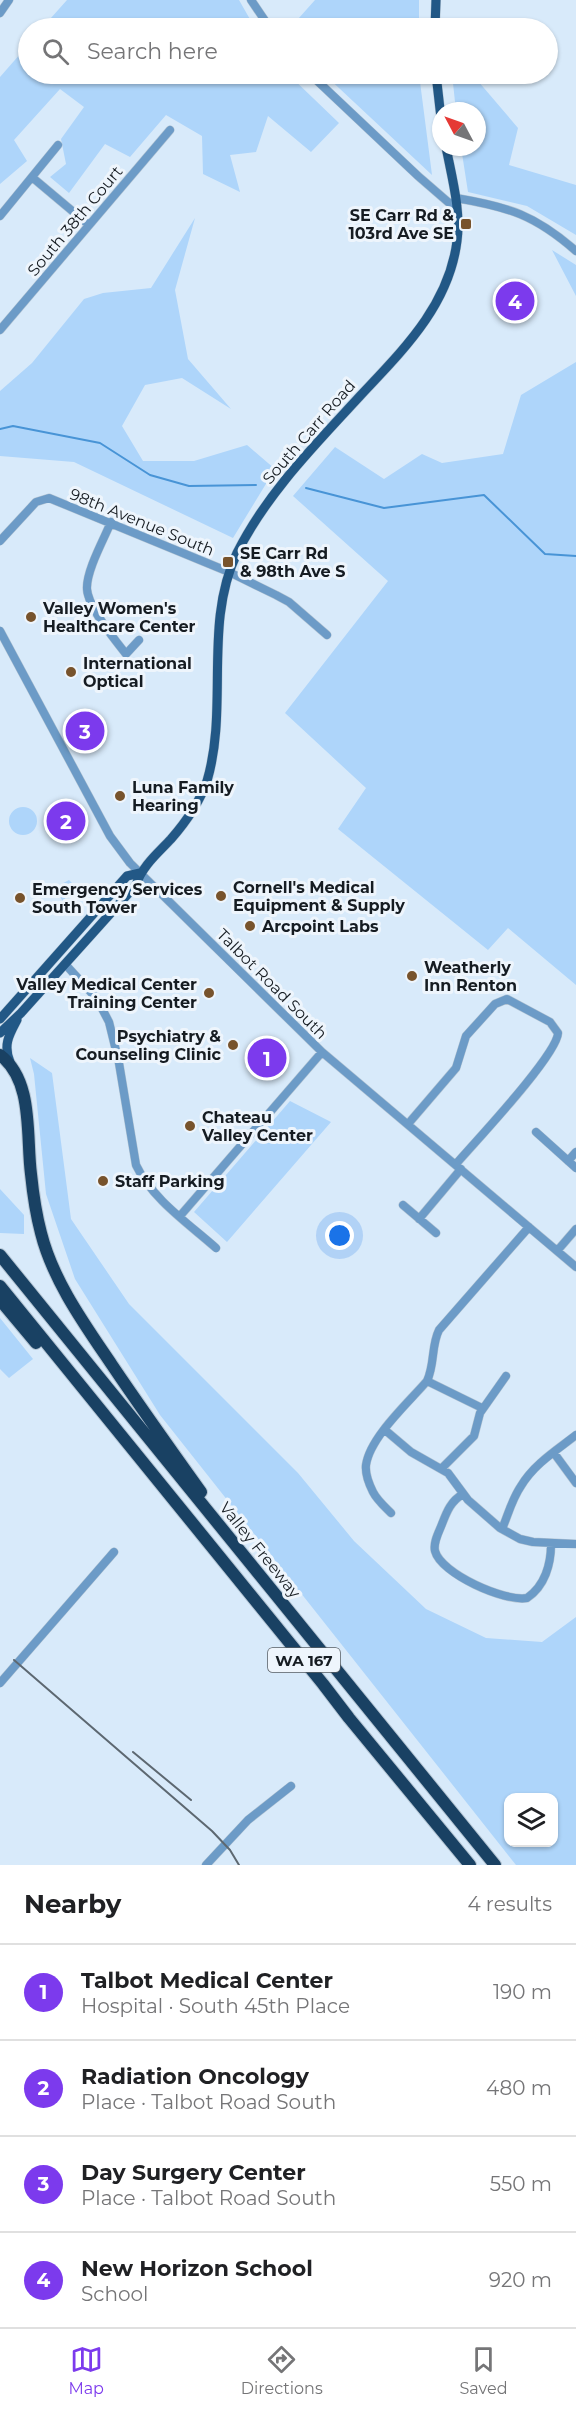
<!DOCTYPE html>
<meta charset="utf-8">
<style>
body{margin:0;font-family:Montserrat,sans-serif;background:#f6f6f6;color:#202124}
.controls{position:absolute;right:18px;bottom:18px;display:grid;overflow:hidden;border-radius:12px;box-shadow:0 2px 4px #0004}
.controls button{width:54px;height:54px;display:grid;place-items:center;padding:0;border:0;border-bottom:2px solid #e0e0e0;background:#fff;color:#202124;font:30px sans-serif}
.compass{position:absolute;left:432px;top:102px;width:54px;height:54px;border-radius:50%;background:#fff;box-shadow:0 2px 4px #0004;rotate:311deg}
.you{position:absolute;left:340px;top:1236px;width:21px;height:21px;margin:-15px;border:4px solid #fff;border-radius:50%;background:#1a73e8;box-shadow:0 0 0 9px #1a73e833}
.badge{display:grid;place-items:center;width:39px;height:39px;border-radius:50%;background:#7c3aed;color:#fff;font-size:20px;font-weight:700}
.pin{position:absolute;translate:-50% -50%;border:3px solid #fff;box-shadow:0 2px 6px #0006}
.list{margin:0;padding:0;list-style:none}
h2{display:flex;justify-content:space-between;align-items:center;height:78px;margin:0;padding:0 24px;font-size:26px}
h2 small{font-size:20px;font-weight:400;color:#757577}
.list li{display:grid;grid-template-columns:39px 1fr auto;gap:18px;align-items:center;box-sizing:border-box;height:96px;padding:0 24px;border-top:2px solid #e0e0e0}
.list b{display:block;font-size:22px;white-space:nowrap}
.list p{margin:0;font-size:20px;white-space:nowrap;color:#757577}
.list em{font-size:20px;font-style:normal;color:#757577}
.icon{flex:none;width:33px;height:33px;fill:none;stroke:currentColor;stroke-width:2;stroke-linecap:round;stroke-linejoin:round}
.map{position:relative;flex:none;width:576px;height:1865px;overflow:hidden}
.search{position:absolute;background:#fff;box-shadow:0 2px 4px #0004;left:18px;right:18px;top:18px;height:66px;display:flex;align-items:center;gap:15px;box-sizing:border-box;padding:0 21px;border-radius:33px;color:#757577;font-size:22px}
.sheet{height:462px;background:#fff}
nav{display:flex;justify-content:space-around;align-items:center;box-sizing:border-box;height:84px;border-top:2px solid #e0e0e0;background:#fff;font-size:16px;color:#757577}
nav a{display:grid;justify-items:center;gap:3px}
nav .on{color:#7c3aed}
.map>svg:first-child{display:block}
.green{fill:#aed5fa;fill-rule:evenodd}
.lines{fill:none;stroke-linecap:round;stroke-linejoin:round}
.stream{stroke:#4894d6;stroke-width:2}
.minor-casing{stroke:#b5c5d3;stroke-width:9}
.major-casing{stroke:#b5c5d3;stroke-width:10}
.highway-casing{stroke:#b5c5d3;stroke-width:14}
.minor{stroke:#6c9bc7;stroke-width:8}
.major{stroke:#225886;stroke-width:9}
.highway{stroke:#194163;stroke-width:12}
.rail{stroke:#5d6871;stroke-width:2}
.poi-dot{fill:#77532c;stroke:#eef5fc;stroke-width:2}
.labels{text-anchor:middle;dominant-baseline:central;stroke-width:6;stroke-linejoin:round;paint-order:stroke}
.shield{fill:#eef5fc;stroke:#575d63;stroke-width:1.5}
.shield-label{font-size:15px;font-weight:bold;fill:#161c22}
.poi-label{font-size:16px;font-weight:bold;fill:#161c22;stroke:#eef5fc;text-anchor:start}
.street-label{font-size:16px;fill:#161c22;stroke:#eef5fc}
</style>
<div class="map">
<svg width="576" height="1865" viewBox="0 0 576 1865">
<rect width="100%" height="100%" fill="#d8eafa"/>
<path class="green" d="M67,0H239L255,28H42Z
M315,0H419V28H290Z
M28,45V74H288L339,123L311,152L268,116L256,152L230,155L240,192L203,174L202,136L166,115L130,157L105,144L69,193L50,177L66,164L61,139L84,107L60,89L14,140L27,161L0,184V77Z
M324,74H419L432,175Z
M452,74H472L518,128L509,165L576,185V235L527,206L468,192L461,147H477V111H456Z
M195,218L175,290L188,359L231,409L182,378L145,385L122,426L143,461H194L247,445L275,469L233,538L74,462L0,456V391L32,363L84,299L103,293L151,288Z
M552,250L576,265V296Z
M576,362V985L508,928L488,950L338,829L366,788L285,713L388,581L293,496L335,447L384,479L422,454L442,463L503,454L521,395Z
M9 821a14 14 0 1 1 28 0a14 14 0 1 1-28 0Z
M69,880L73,884L62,904V900L57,892L50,890Z
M30,1058L52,1073L71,1219L129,1304L298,1473L354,1541L426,1609L486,1638L542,1642L576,1617V1865H516L160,1415L75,1279L46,1194L34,1074ZM508,1798H554V1842H508Z
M290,1101L331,1122L227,1242L194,1212Z
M0,1189L24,1215V1234L0,1233Z
M0,1318L33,1359L9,1378L0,1369Z"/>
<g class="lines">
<path class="stream" d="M0,429L13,426L100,443L150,475L189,486L256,485
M306,488L384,508L484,495L545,554L576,556"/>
<g class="minor-casing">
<path id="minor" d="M251,0L270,28
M0,13L9,0
M310,74L418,176L448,202L457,206
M33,178L89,225
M456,198C509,207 535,215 576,251
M0,216L58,145
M0,330L170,130
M111,522C104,539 86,571 87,589C88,607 114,639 126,654L139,640
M0,541L36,502L49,498L229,572L276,595L289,602L327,635
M0,631L110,836L130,863L322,1052L576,1267
M65,964L97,999L109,1022L119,1063L136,1165C152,1199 189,1224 216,1248
M408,1124L456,1068L466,1036L495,1004L507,999L550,1022L558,1033C557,1055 475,1142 456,1164
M536,1132L576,1168
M568,1161L576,1152
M403,1205L436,1233
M180,1216L322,1052
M419,1219L461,1169
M557,1251L576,1229
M427,1381L482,1408
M385,1430L411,1452L448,1473L468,1500L500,1528L520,1539L533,1542L576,1544
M554,1453L576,1483
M442,1468L474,1436L480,1413L506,1376
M463,1494C451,1501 447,1511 442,1524C439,1532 433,1542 435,1551C441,1574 505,1602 527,1598C545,1586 551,1564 551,1544
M391,1513C385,1507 377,1500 373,1492C369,1484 365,1474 366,1465C370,1437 409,1402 427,1381C435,1364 431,1346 439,1330L529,1227
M502,1529C508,1515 512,1499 521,1486C534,1464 557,1450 576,1435
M0,1683L114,1552
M206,1865L248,1820L291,1786"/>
</g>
<g class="major-casing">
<path id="major" d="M435,28L436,0
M436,74L441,118
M0,1019L127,876L140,873
M0,1033L21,1013L136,885C142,866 158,853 171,839C185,823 200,801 207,781C229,707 203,624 237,553C267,493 315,445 360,396C402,351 449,306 457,241C461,210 452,178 446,147
M10,1062C3,1045 9,1035 17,1020"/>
</g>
<g class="highway-casing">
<path id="highway" d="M0,1055C34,1081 26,1136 31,1174C33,1194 36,1214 41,1233C53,1281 85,1325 112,1365C141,1408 171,1450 201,1492
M0,1255L495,1865
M0,1286L323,1684L349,1718L470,1865
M0,1300L36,1343"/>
</g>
<use href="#minor" class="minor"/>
<use href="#major" class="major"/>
<use href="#highway" class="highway"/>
<path class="rail" d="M14,1660L212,1831L230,1850L239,1865
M133,1752L191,1800"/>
</g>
<g class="poi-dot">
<rect x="460" y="218" width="12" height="12" rx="3"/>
<rect x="222" y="556" width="12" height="12" rx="3"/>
<circle cx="31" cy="617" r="6"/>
<circle cx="71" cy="672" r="6"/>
<circle cx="120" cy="796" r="6"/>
<circle cx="221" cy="896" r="6"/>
<circle cx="20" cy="898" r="6"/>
<circle cx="250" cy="926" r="6"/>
<circle cx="412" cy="976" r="6"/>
<circle cx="209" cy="993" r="6"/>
<circle cx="233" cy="1045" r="6"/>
<circle cx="190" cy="1126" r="6"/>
<circle cx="103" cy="1181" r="6"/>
</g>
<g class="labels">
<rect class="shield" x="268" y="1648" width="72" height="24" rx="4.5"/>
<g class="shield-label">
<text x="304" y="1660">WA 167</text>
</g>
<g class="poi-label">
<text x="454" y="215" text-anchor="end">SE Carr Rd &amp;<tspan x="454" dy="18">103rd Ave SE</tspan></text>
<text x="240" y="553">SE Carr Rd<tspan x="240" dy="18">&amp; 98th Ave S</tspan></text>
<text x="43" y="608">Valley Women's<tspan x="43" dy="18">Healthcare Center</tspan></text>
<text x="83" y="663">International<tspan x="83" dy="18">Optical</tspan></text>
<text x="132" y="787">Luna Family<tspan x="132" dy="18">Hearing</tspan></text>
<text x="233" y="887">Cornell's Medical<tspan x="233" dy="18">Equipment &amp; Supply</tspan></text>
<text x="32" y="889">Emergency Services<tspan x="32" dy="18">South Tower</tspan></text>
<text x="262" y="926">Arcpoint Labs</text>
<text x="424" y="967">Weatherly<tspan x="424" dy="18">Inn Renton</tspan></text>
<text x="197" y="984" text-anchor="end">Valley Medical Center<tspan x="197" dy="18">Training Center</tspan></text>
<text x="221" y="1036" text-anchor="end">Psychiatry &amp;<tspan x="221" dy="18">Counseling Clinic</tspan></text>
<text x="202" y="1117">Chateau<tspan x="202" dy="18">Valley Center</tspan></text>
<text x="115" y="1181">Staff Parking</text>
</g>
<g class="street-label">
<text transform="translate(75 221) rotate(-50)">South 38th Court</text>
<text transform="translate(309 432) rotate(-49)">South Carr Road</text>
<text transform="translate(142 522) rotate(22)">98th Avenue South</text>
<text transform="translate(272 984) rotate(45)">Talbot Road South</text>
<text transform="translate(260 1550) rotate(51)">Valley Freeway</text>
</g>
</g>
</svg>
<div class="controls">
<button><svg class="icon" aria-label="layers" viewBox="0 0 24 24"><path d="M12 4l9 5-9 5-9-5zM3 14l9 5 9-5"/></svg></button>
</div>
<svg class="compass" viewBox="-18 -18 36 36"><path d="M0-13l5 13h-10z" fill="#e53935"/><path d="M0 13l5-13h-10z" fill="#757577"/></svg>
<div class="you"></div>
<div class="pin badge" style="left:267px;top:1058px">1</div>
<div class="pin badge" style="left:66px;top:821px">2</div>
<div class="pin badge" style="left:85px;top:731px">3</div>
<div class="pin badge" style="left:515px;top:301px">4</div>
<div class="search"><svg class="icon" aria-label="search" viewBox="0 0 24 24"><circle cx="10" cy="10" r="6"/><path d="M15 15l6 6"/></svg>Search here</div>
</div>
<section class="sheet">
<h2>Nearby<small>4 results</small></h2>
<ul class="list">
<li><span class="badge">1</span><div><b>Talbot Medical Center</b><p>Hospital · South 45th Place</p></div><em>190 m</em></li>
<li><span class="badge">2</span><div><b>Radiation Oncology</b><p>Place · Talbot Road South</p></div><em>480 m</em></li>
<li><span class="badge">3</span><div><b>Day Surgery Center</b><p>Place · Talbot Road South</p></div><em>550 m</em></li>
<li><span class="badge">4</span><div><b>New Horizon School</b><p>School</p></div><em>920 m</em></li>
</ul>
</section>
<nav>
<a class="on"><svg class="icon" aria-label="map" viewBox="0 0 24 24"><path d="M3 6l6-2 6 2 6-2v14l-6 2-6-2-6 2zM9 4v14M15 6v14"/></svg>Map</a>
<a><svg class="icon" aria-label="directions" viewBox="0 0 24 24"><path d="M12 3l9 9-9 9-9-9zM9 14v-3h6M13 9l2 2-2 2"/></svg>Directions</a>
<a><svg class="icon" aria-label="saved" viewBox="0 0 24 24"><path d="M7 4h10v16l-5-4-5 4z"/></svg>Saved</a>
</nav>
